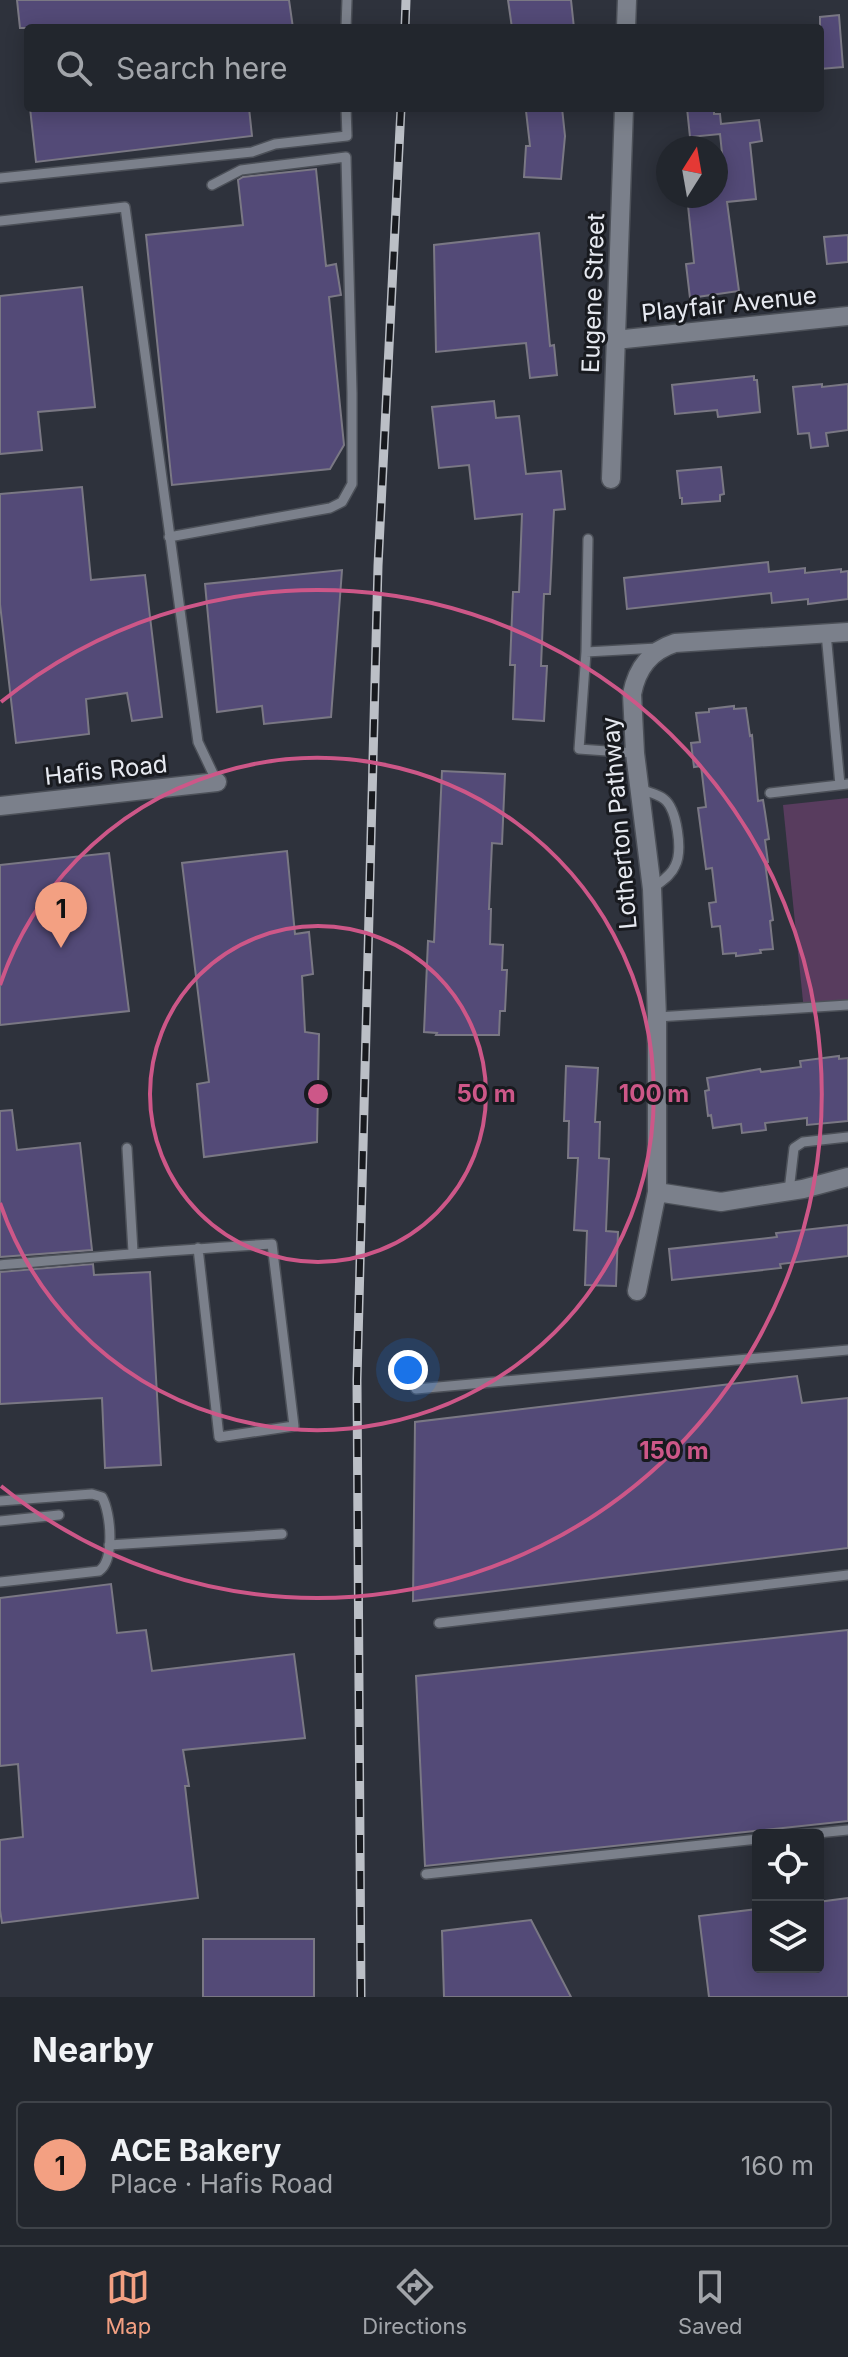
<!DOCTYPE html>
<meta charset="utf-8">
<style>
body{margin:0;font-family:Inter,sans-serif;background:#2e3239;color:#f1f3f6}
.controls{position:absolute;right:24px;bottom:24px;display:grid;overflow:hidden;border-radius:8px;box-shadow:0 4px 20px #0003}
.controls button{width:72px;height:72px;display:grid;place-items:center;padding:0;border:0;border-bottom:2px solid #3f4349;background:#22262d;color:#f1f3f6;font:40px sans-serif}
.compass{position:absolute;left:656px;top:136px;width:72px;height:72px;border-radius:50%;background:#22262d;box-shadow:0 4px 20px #0003;rotate:11deg}
.you{position:absolute;left:408px;top:1370px;width:28px;height:28px;margin:-20px;border:6px solid #fff;border-radius:50%;background:#1a73e8;box-shadow:0 0 0 12px #1a73e833}
.badge{display:grid;place-items:center;width:52px;height:52px;border-radius:50%;background:#f3a082;color:#111;font-size:26px;font-weight:700}
.pin{position:absolute;translate:-50% -66px;filter:drop-shadow(0 2px 4px #0008)}
.pin::after{content:'';position:absolute;top:42px;width:28px;height:24px;background:inherit;clip-path:polygon(0 0,100% 0,50% 100%)}
.list{margin:0;padding:0;list-style:none}
h2{display:flex;justify-content:space-between;align-items:center;height:104px;margin:0;padding:0 32px;font-size:34px}
h2 small{font-size:26px;font-weight:400;color:#a2a5aa}
.list li{display:grid;grid-template-columns:52px 1fr auto;gap:24px;align-items:center;box-sizing:border-box;height:128px;margin:0 16px 16px;padding:0 16px;border:2px solid #3f4349;border-radius:8px}
.list b{display:block;font-size:30px;white-space:nowrap}
.list p{margin:0;font-size:26px;white-space:nowrap;color:#a2a5aa}
.list em{font-size:26px;font-style:normal;color:#a2a5aa}
.icon{flex:none;width:44px;height:44px;fill:none;stroke:currentColor;stroke-width:2;stroke-linecap:round;stroke-linejoin:round}
.map{position:relative;flex:none;width:848px;height:1997px;overflow:hidden}
.search{position:absolute;background:#22262d;box-shadow:0 4px 20px #0003;left:24px;right:24px;top:24px;height:88px;display:flex;align-items:center;gap:20px;box-sizing:border-box;padding:0 28px;border-radius:8px;color:#a2a5aa;font-size:30px}
.sheet{height:248px;background:#22262d}
nav{display:flex;justify-content:space-around;align-items:center;box-sizing:border-box;height:112px;border-top:2px solid #3f4349;background:#22262d;font-size:22px;color:#a2a5aa}
nav a{display:grid;justify-items:center;gap:4px}
nav .on{color:#f3a082}
.map>svg:first-child{display:block}
.green{fill:#583c5e}
.building{fill:#534a77;stroke:#7a7884;stroke-width:2}
.lines{fill:none;stroke-linecap:round;stroke-linejoin:round}
.service-casing{stroke:#4c5058;stroke-width:12}
.minor-casing{stroke:#4c5058;stroke-width:21}
.service{stroke:#7b808b;stroke-width:9}
.minor{stroke:#7b808b;stroke-width:18}
.rail-casing{stroke:#bbbfc6;stroke-width:9}
.rail{stroke:#181a1f;stroke-width:6;stroke-dasharray:18;stroke-linecap:butt}
.ring{fill:none;stroke:#cd5788;stroke-width:4}
.labels{text-anchor:middle;dominant-baseline:central;stroke-width:6;stroke-linejoin:round;paint-order:stroke}
.street-label{font-size:24px;fill:#e6e9f0;stroke:#181a1f}
.centre{fill:#cd5788;stroke:#181a1f;stroke-width:4}
.ring-label{font-size:24px;text-anchor:middle;font-weight:bold;fill:#cd5788;stroke:#181a1f;stroke-width:6;stroke-linejoin:round;paint-order:stroke}
</style>
<div class="map">
<svg width="848" height="1997" viewBox="0 0 848 1997">
<rect width="100%" height="100%" fill="#2e323c"/>
<path class="green" d="M848,798V1007L804,1011L783,805Z"/>
<path class="building" d="M17,0H289L293,28H20Z
M508,0H571L574,28H512Z
M839,15L843,67L820,69V17Z
M30,108H249L252,136L36,162Z
M553,108H562L565,136L561,179L524,177L526,146H530L526,111Z
M687,108H714V114H720L721,124L759,120L762,141L750,143L756,199L727,202L739,291L690,298L686,264L694,263L687,196H716V173L724,172L720,134L690,137Z
M316,169L326,266L336,264L341,295L329,297L344,445L330,469L172,485L146,235L243,225L238,180L243,177Z
M539,233L550,346L554,345L557,375L530,378L526,343L436,352L434,245Z
M848,235V262L827,264L824,237Z
M82,287L95,407L38,412L42,450L0,454V296Z
M754,376V380H757L760,412L718,417L717,410L675,414L672,385Z
M822,384V387L848,384V430L826,433L828,446L811,448L809,433L798,434L793,387Z
M494,401L496,418L519,416L526,474L561,471L565,509L554,510L550,594H544L541,666H547L544,721L513,719L515,665H510L513,592H519L522,514L475,519L469,465L439,468L432,407Z
M721,467L724,494L720,495V501L682,504V498H680L677,471Z
M82,487L91,580L145,575L162,717L132,721L127,693L86,699L89,734L16,743L0,604V494Z
M768,562L769,572L805,568V573L841,569V572L848,571V599L808,604V599L772,603L771,593L627,609L624,578Z
M342,570L331,717L264,724L262,706L217,712L205,584Z
M734,706V709L746,708L750,736L752,735L758,801L763,800L765,812L769,839L765,840L768,862L765,863L773,920L770,921L773,949L760,950L761,953L736,956V953L723,954L720,926L712,927L709,903L716,902L712,868L706,869L698,808L706,807L701,766L694,767L691,743L700,742L696,713L709,712V709Z
M442,771L505,774L502,844L492,843L489,909H491L490,944L503,945L502,970H507L505,1011H500L499,1035H436L437,1033L424,1032L428,941L434,942Z
M287,851L295,934L309,932L313,974L302,976L305,1032L319,1034L317,1142L204,1157L197,1084L209,1082L182,863Z
M109,853L129,1011L0,1025V865Z
M839,1056V1059L848,1058V1121L807,1125V1118L765,1123L766,1130L742,1133L741,1124L713,1128L711,1115L708,1116L705,1091L709,1090L707,1078L760,1069L761,1072L801,1067L800,1061Z
M566,1066L598,1068L595,1122H600L599,1158L609,1159L606,1231L618,1232L616,1286L585,1285L587,1231L574,1230L578,1158H568L569,1121H564Z
M12,1110L17,1150L80,1143L92,1250L0,1257V1111Z
M848,1225V1256L780,1264L781,1268L672,1280L669,1249L777,1237L776,1233Z
M93,1264L94,1275L150,1272L161,1465L105,1468L102,1398L0,1404V1272Z
M797,1376L802,1403L848,1398V1548L413,1601L415,1422Z
M111,1584L117,1633L146,1630L152,1671L294,1654L305,1738L183,1750L189,1786H185L198,1898L2,1923L0,1910V1840L23,1837L18,1764L0,1766V1598Z
M848,1630V1821L425,1866L416,1676Z
M848,1898V1997H709L699,1916L758,1909V1967H818V1902Z
M531,1920L571,1997H444L442,1931Z
M203,1939H314V1997H203Z"/>
<g class="lines">
<g class="service-casing">
<path id="service" d="M346,28L347,0
M0,178L252,152L275,144L347,136L346,108
M0,221L125,207L198,742L217,782
M169,537L330,508L342,502L352,484V393L346,157L241,170L212,185
M588,539L586,652L579,749L635,753
M826,633L840,785
M586,652L657,648
M640,789C647,792 658,794 664,799C677,809 683,851 675,866C671,876 660,882 652,889
M770,793L848,784
M657,1017L848,1005
M127,1148L133,1252
M789,1191L794,1148L803,1142L848,1137
M0,1265C91,1257 181,1249 272,1244L294,1426L219,1437L198,1248
M416,1389L848,1350
M0,1501L92,1494L102,1497C111,1513 115,1560 99,1571L0,1582
M0,1521L59,1515
M109,1545L282,1534
M439,1623L848,1575
M798,1835L848,1830
M426,1874L758,1839"/>
</g>
<g class="minor-casing">
<path id="minor" d="M626,28L627,0
M615,340L848,316
M611,479L624,108
M0,806L217,782
M657,1192L721,1202L803,1189L848,1177
M637,1291L657,1192V1017L652,889L635,753L632,694C637,668 650,651 675,643L848,632"/>
</g>
<use href="#service" class="service"/>
<use href="#minor" class="minor"/>
<g class="rail-casing">
<path id="rail" d="M405,28L406,0
M361,1997L357,1380L378,566L401,108"/>
</g>
<use href="#rail" class="rail"/>
</g>
<g class="ring">
<circle cx="318" cy="1094" r="168"/>
<path d="M0 985A336 336 0 1 1 0 1203"/>
<path d="M1 702A504 504 0 1 1 1 1486"/>
</g>
<g class="labels">
<g class="street-label">
<text transform="translate(593 293) rotate(-88)">Eugene Street</text>
<text transform="translate(729 304) rotate(-6)">Playfair Avenue</text>
<text transform="translate(106 770) rotate(-6)">Hafis Road</text>
<text transform="translate(619 823) rotate(-95)">Lotherton Pathway</text>
</g>
</g>
<circle cx="318" cy="1094" r="12" class="centre"/>
<g class="ring-label">
<text x="486" y="1102">50 m</text>
<text x="654" y="1102">100 m</text>
<text x="674" y="1459">150 m</text>
</g>
</svg>
<div class="controls">
<button><svg class="icon" aria-label="locate" viewBox="0 0 24 24"><circle cx="12" cy="12" r="6"/><path d="M12 2v4M12 18v4M2 12h4M18 12h4"/></svg></button>
<button><svg class="icon" aria-label="layers" viewBox="0 0 24 24"><path d="M12 4l9 5-9 5-9-5zM3 14l9 5 9-5"/></svg></button>
</div>
<svg class="compass" viewBox="-18 -18 36 36"><path d="M0-13l5 13h-10z" fill="#e53935"/><path d="M0 13l5-13h-10z" fill="#a2a5aa"/></svg>
<div class="you"></div>
<div class="pin badge" style="left:61px;top:948px">1</div>
<div class="search"><svg class="icon" aria-label="search" viewBox="0 0 24 24"><circle cx="10" cy="10" r="6"/><path d="M15 15l6 6"/></svg>Search here</div>
</div>
<section class="sheet">
<h2>Nearby<small></small></h2>
<ul class="list">
<li><span class="badge">1</span><div><b>ACE Bakery</b><p>Place · Hafis Road</p></div><em>160 m</em></li>
</ul>
</section>
<nav>
<a class="on"><svg class="icon" aria-label="map" viewBox="0 0 24 24"><path d="M3 6l6-2 6 2 6-2v14l-6 2-6-2-6 2zM9 4v14M15 6v14"/></svg>Map</a>
<a><svg class="icon" aria-label="directions" viewBox="0 0 24 24"><path d="M12 3l9 9-9 9-9-9zM9 14v-3h6M13 9l2 2-2 2"/></svg>Directions</a>
<a><svg class="icon" aria-label="saved" viewBox="0 0 24 24"><path d="M7 4h10v16l-5-4-5 4z"/></svg>Saved</a>
</nav>
